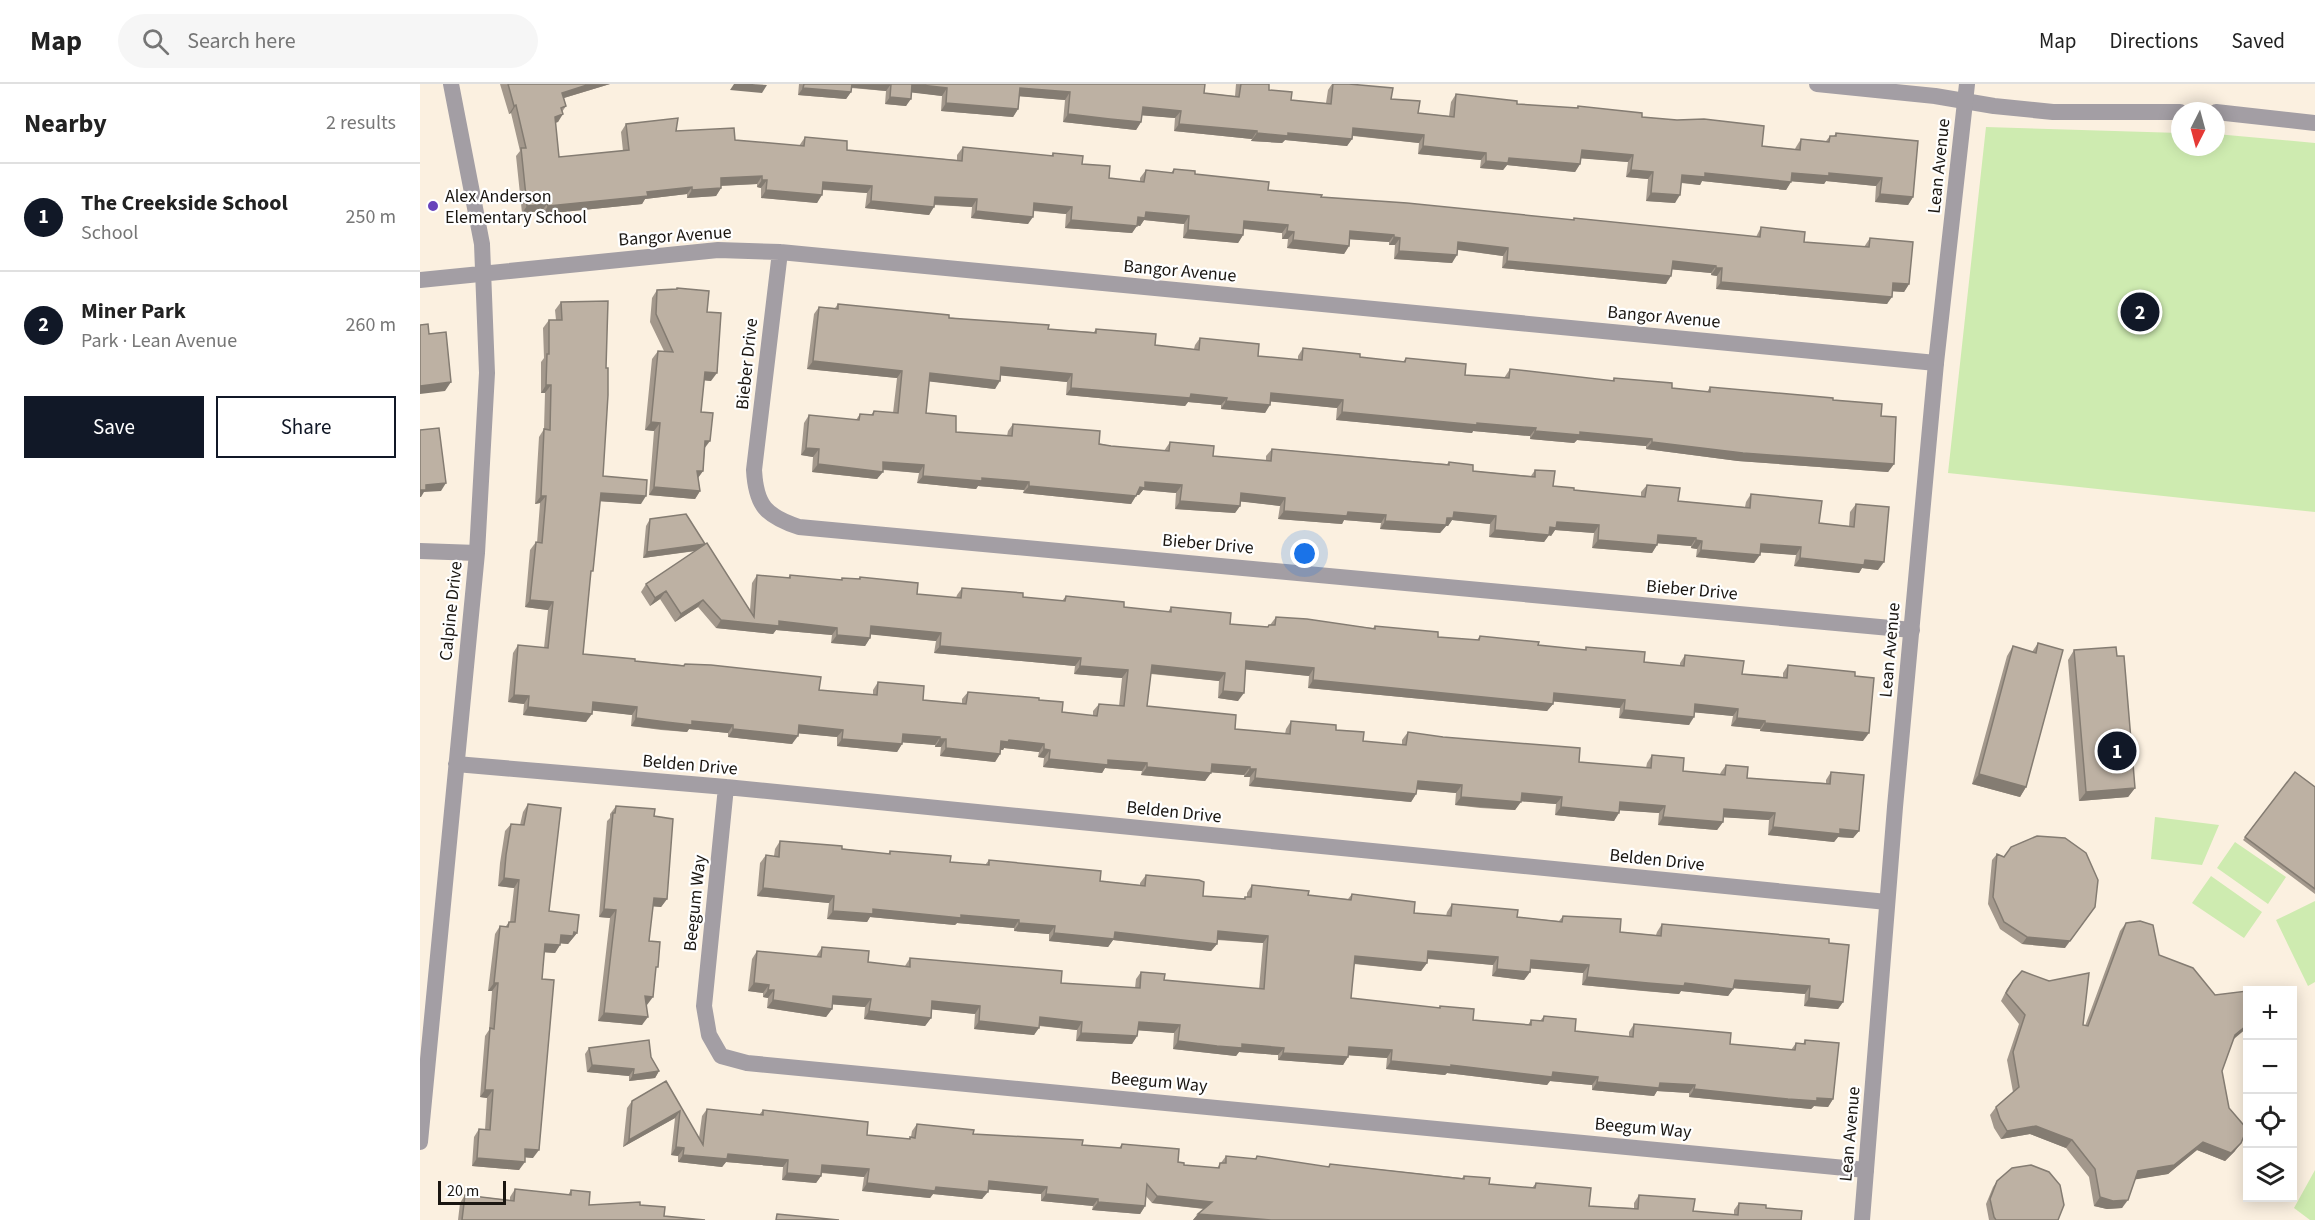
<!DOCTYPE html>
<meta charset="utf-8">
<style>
body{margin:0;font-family:"Source Sans 3",sans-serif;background:#f6f6f6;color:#222}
.controls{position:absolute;right:18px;bottom:18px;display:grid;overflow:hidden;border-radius:0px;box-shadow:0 3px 15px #0003}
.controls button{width:54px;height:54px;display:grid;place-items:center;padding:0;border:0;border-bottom:2px solid #e0e0e0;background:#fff;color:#222;font:30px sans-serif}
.compass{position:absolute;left:1751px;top:18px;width:54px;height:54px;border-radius:50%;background:#fff;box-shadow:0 3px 15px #0003;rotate:186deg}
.scale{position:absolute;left:18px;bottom:15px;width:68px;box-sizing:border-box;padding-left:6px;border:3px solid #1a1611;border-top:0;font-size:16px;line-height:21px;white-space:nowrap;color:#1a1611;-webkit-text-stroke:4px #fff;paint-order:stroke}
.you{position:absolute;left:885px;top:470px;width:21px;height:21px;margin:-15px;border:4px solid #fff;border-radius:50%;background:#1a73e8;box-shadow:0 0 0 9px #1a73e833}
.badge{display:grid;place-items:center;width:39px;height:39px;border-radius:50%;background:#111827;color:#fff;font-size:20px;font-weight:700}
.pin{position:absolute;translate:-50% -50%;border:3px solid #fff;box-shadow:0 2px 6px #0006}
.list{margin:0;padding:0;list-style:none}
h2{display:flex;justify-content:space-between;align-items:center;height:78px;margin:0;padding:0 24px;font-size:26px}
h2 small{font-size:20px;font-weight:400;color:#767676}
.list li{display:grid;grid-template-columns:39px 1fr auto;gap:18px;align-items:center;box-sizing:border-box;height:108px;padding:0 24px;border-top:2px solid #e0e0e0}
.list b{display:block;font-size:22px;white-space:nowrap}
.list p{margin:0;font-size:20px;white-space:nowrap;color:#767676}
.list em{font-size:20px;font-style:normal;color:#767676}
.actions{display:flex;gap:12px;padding:18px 24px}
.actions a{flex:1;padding:14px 0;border:2px solid #111827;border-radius:0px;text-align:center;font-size:21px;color:#111827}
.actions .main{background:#111827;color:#fff}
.icon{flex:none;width:33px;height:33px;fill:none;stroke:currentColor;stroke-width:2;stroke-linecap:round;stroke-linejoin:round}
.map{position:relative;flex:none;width:1895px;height:1136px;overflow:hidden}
header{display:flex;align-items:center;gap:36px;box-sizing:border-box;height:84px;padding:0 30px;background:#fff;border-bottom:2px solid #e0e0e0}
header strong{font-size:28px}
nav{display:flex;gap:33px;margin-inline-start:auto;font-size:21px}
.search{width:420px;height:54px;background:#f6f6f6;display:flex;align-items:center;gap:15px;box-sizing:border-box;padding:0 21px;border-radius:33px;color:#767676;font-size:22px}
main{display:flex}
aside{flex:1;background:#fff}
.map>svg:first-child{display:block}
.green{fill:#ceebb0}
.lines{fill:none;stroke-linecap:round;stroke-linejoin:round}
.minor{stroke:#a39ea4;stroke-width:16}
.tertiary{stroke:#a39ea4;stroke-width:16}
.wall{fill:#a3988c}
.shaded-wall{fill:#847c72}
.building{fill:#bdb1a3;stroke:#847c72;stroke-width:1.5}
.poi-dot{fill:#6743bb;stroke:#fff;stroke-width:2}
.labels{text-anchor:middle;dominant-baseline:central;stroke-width:4.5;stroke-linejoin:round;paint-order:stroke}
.street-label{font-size:18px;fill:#1a1611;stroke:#fff}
.poi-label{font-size:18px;fill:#1a1611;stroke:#fff;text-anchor:start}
</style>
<header>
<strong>Map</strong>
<div class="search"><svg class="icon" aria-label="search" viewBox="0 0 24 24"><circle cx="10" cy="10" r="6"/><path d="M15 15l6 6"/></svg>Search here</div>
<nav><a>Map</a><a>Directions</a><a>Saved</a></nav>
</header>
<main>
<aside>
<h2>Nearby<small>2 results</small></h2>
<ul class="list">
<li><span class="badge">1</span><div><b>The Creekside School</b><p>School</p></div><em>250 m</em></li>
<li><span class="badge">2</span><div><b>Miner Park</b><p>Park · Lean Avenue</p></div><em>260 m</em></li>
</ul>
<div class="actions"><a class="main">Save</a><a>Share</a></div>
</aside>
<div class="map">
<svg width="1895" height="1136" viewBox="0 0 1895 1136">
<rect width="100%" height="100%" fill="#fbf0e0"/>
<path class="green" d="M1566,43L1760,49V63H1796V50L1895,59V428L1528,389Z
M1735,733L1799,741L1782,781L1731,775Z
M1815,758L1866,793L1848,820L1797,784Z
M1791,792L1842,828L1824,854L1772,819Z
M1895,817V898L1888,902L1856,836Z
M1895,1086V1136H1890L1874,1124Z"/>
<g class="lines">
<path class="minor" d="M1397,0L1515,12L1574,22L1633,28H1760
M1796,28L1895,39
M360,168L334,386C336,422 346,432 379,443L1492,546
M0,196L298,166L360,168L1516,279
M0,467L57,469
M36,680L306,703L1467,818
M306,703L284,922L289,951L301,972L327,979L1446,1086
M0,1058L57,469L67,289L62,160L31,0"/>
<path class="tertiary" d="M1442,1136L1475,723L1516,279L1547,0"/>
</g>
<path class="wall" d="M80,0H190L144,14L146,22L142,28L138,38L135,39L139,73L203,67L201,48L206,40L315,56L379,62L385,53L427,66L537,76V71L543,63L631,72L633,69L662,80L689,94L720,98V94L726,86L751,89L754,85L848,106L901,113L1153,136L1154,134L1336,153L1341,143L1384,158L1444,163L1450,154L1489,200L1484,208L1472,207L1467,220L1296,205L1297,192L1291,191V189L1252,185L1246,200L1082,184L1083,172L1038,166L1032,179L974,175L975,161H969V158L930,155L929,162L924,170L867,164L868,155H862V149L823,145V151L818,159L763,154L764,140L743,138L724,136L720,142L717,141L712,149L645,144L646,130L613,127L608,140L551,134L552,123L514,121L509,131L445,124L447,109L403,106L397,119L341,114V104L337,103V100L301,102V104L296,112L267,114V110L225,115L222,120L123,130L122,127L102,129L96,72L100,67L91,29L89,30Z
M379,0H785L784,9L815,12L816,0H849V6L871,16L906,19L908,6L912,0H929L971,15L998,29L1029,32L1031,18L1036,10L1097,20L1156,24L1158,22L1222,33L1342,62L1375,65L1376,63L1381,55L1406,57L1410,52H1414L1416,49L1493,113L1488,121L1455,118L1456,102L1406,97L1404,100L1371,97L1366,106L1282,97L1280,101L1261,99L1255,119L1226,117L1228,95L1206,93L1208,78L1161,74L1160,80L1155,88L1087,81L1083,86L1060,84L1061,76L998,70L999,59L933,52L932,55L927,62L865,56L862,59L831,57L832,55L754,47L755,34L722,31L721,38L716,46L643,38L645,16L599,12L598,25L593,33L521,27L522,12L492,8L486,22L465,20L466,7L431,4V8L426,15L378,11Z
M257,204L287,228L291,297L284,296L281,328L285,365L283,387L278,394L280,407L275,415L229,411L234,347L225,346L232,275L238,267H244L230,238L232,214L237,206L256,205Z
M141,218L183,392L221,420L180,417L170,492L163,570L215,577L263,581L265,580L399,606L453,611V606L458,598L503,616L542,619V615L548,608L619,616L642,628L673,632V627L679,620L699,622L702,594L654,590L655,582L514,569L516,557L451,550L450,554L445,562L411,559L412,551L356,546L353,550L296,544L278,523L255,538L240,515L230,522L221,508L226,500L276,467L223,474L226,442L230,435L285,460L284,461L330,526L332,499L337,491L368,494L370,491L421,496L422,494L438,495L440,493L497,510L536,514L537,511L542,504L603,513L642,517L646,512L704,523L748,528L751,523L810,540L847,543L849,541H850L856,533L953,544L955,542L1018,553L1057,556L1060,552L1118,561L1165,566L1166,563L1224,578L1260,582V579L1265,571L1322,590L1363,593V589L1368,581L1435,592L1443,657L1340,647V645L1311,642L1313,632L1274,628L1269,641L1199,634L1200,624L1133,617V620L1127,627L888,604L889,592L826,585L818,617L798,614L799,597L731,590L727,622L815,645L865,650L866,645L871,637L916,646L943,657L982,661V656L988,648L1159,678L1226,684L1227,679L1232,671L1263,687L1300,690L1301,688L1306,681L1327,694L1406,699V696L1411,688L1439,747L1433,754L1418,753L1414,758L1348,751L1349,736L1303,733V738L1297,746L1238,741L1239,729L1199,726L1194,737L1135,731L1136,720L1101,717L1095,726L1060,724L1035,721L1036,709L997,705L996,710L991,718L829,702L830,693H824V691L791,688L785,697L721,691L722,687L685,684L682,689L623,683L624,674L618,673L619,668L584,664L583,666H581L580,670L575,678L520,672L521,663H515V661L482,658V660L477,668L417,662V653L378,649L372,660L308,653V649L269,645L267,648L241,646L211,642L212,631L172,626L166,638L103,631L104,620L88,618L93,569L98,561L124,564L128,526L105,523L110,466L116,458L117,459L120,419L115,420L119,353L124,345L125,309H121V278L124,274L123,244L129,236H136L135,226Z
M418,220L628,245L674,248L676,245L735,261L774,265L775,261L780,254L838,272L878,276V272L883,264L940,273L983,278L986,274L1045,291L1084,294L1090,285L1192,297L1194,294L1252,304L1287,308L1290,303L1413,316L1461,332L1474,380L1468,388L1318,377L1226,365V362L1157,356L1154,359L1110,355V352L1053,347L1052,349L916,336L917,324L851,317L845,329L801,325V321L768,318L765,322L646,311L647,298L581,291L575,305L509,297L506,329L536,348L587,352L588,347L593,340L691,362L744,367L750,358L793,372L846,377V372L852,365L1027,380L1029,378L1053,387L1111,392L1115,386L1133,402L1154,406L1221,413V408L1227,401L1258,417L1325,423L1326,418L1331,410L1399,439L1429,442L1430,428L1436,420L1458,486L1442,484L1439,489L1374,482L1376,471L1340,468V471L1334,479L1276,473L1277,465L1271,464V462L1238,459L1232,469L1172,464L1174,449L1135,446L1131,452L1129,451L1124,458L1069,453L1070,440L1032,436L1028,442H1026L1020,449L960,445L961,439L924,436L922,440L858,435L860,422L820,417V422L815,429L755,425L756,409L723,406L719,411H716L711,420L603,409L604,406L558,402L556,405L497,399L499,389L463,386L457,395L392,388L393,373L381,371L384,339L389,331L436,336L440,330L451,331L454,327L473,329L477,294L387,285L394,230L399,223L415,224Z
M1618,559L1606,703L1600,713L1552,700L1587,572L1593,562L1612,568Z
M1654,566L1697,572L1715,704L1708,713L1659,717L1648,576Z
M1875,688L1895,703V810L1823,756Z
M108,720L129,827L157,849L148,860L140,859V861L135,869L124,868L122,895L113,1074L105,1073L99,1086L52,1082L54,1053L59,1045L65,1046L67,1014L60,1013L65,952L69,946L72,907H68L75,850L80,842H86L89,838H90L94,804L78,802L80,779L85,747L91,740L100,741L103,728Z
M196,722L234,732L247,815L241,823L233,822L229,857L235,887L222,941L178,937L190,834L179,833L187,737L190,734V730Z
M360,757L468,770L470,767L530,778L565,781L569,776L680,797L720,801V799L726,791L783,812L823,815L825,813H827V809L832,801L888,811L928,815L932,810L994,829L1026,832L1027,828L1032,820L1097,833L1139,837L1143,832L1200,848L1236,851L1237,848L1242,840L1409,859L1423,918L1418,925L1384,922L1385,910L1314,904L1308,912L1261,907L1259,910L1223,907L1162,901L1163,889L1110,884V888L1104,896L1072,892L1073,881L1007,875V879L1001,887L934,880L931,914L1019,924L1020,922L1053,936L1108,941L1111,936L1120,937L1124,932L1155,947L1209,953V948L1214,940L1310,960L1371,966L1376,959L1383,960L1385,956L1413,1015L1408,1023L1394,1022L1391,1025L1269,1013V1009L1237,1007L1234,1012L1172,1006V1001L1130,997L1127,1001L1027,989L1025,991L966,985L967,974L929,971L923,981L858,976V971L819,968L816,972L753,965L754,949L718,946L717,952L712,960L656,957L657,946L619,942L614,951L554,945L555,930L512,925L511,934L505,942L444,935L445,923L412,920V925L406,933L347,924L348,914L343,913V909L328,907L332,875L337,867L396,873L397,871L402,863L448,878L485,882L490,874L641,899L715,904L716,895L721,888L744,896L839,905L843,859L797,856V860L791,867L693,856L688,863L629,857V850L594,847V844L537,839L535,841L450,833L447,838L407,835L409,819L337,812L340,779L346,771L354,772L355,765Z
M1577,770L1584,773L1645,864L1602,860L1580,845L1568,820L1572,776Z
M1706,839L1739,871L1813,956L1802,987L1815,1067L1805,1077L1777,1066L1748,1090L1715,1095L1702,1124L1687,1125L1674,1122L1669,1093L1646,1064L1610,1050L1581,1055L1574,1044L1570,1031L1576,1023L1593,1008L1587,976L1599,940L1581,917L1587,905L1593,897L1665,942L1700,847Z
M169,964L231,973L239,987L235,994L209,997V992L167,988L165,970Z
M246,997L279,1054L282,1032L287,1025L339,1031L343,1026L447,1051L489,1055L491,1053L492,1047L497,1040L553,1050L662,1061L699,1064L702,1060L758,1078L764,1081L797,1084L806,1072L835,1075L837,1072L908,1083L910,1080L1042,1094L1044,1092L1069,1100L1112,1104L1116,1099L1169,1122L1214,1124V1119L1219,1111L1273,1127L1314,1131V1126L1319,1119L1346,1124L1381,1136H773L778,1130L784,1125L732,1119L726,1112L725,1122L720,1130L672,1126L673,1122L621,1117V1110L568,1105L562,1115L513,1110L510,1114L442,1107L444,1093L401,1089V1092L396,1099L362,1096L363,1083L306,1078L302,1083L258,1078V1072L251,1071L255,1034L203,1063L207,1024L212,1017Z
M1577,1097L1638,1136H1569L1566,1120L1573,1103Z
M95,1105L148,1111L151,1106L169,1121H220L244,1132L285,1136H38L40,1119L45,1111L90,1116V1113Z"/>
<path class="shaded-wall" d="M170,0H190L137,16L142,9Z
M314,0H332L347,1L342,9L310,6Z
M429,0H471L466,7L427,3Z
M492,0L527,4L522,12L487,8Z
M383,4L431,8L426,15L378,11Z
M600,4L650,8L645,16L595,12Z
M470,13L491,15L486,22L465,20Z
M526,19L598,25L593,33L521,27Z
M96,21L91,29L89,30L94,22Z
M723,23L761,27L755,34L717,31Z
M143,30L138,38L129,40L135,33Z
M648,30L721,38L716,46L643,38Z
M759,40L837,47L832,55L754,47Z
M933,44L1004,51L999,59L928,51Z
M837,49H868L932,55L927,62L865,56L862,59L831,57Z
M1003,62L1066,69L1061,76L998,70Z
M1162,66L1213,71L1208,78L1156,74Z
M1089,74L1160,80L1155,88L1087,81L1083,86L1060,84L1066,77Z
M1211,86L1233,88L1228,95L1206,93Z
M1285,89L1371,98L1366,106L1282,97L1280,101L1257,98L1262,91Z
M1372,89H1409L1462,94L1456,102L1406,97L1404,100L1367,97Z
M342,92L337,100L295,102L301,94Z
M342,96H347L341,104L337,103Z
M403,98L452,102L447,109L398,105Z
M272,103L267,110L225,115L222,120L123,130L128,122L227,108Z
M301,104L296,112L267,114L272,106Z
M346,106L402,111L397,119L341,114Z
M1231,109L1260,111L1255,119L1226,117Z
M1460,110L1493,113L1488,121L1455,118Z
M515,113L557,115L552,123L510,120Z
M451,117L514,123L509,131L445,124Z
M614,119L652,123L646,130L609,126Z
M127,120L122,127L102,129L107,122Z
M556,127L613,133L608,140L551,134Z
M726,128L769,132L764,140L724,136L720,142L713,141L718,133Z
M651,136L717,142L712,149L645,144Z
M824,137L868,141L862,149L819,144Z
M768,146L823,151L818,159L763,154Z
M867,147L874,148L868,155H862Z
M930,147L974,151L969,158L925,155Z
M974,153L980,154L975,161H969Z
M873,156L929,162L924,170L867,164Z
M1038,158L1088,164L1083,172L1033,165Z
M979,167L1037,171L1032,179L974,175Z
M1087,177L1251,192L1246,200L1082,184Z
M1253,177L1296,182L1291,189L1247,185Z
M1296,184H1302L1297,192L1291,191Z
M1301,198L1472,213L1467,220L1296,205Z
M1473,199L1489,200L1484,208L1468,207Z
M393,277L482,287L477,294L387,285Z
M581,283L652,290L647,298L576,291Z
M285,288L297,289L291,297L280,296Z
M510,289L580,297L575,305L505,297Z
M31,298L25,307L0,310V302Z
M126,301H131L125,309H121Z
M651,304L771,310L807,314L801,321L768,318L765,322L646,311Z
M851,309L923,316L917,324L846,317Z
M806,317L850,321L845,329L801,325Z
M922,328L1057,339L1116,344L1110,352L1053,347L1052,349L916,336Z
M231,338L240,339L234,347L225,346Z
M1115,347L1160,348L1232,355L1226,362L1157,356L1154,359L1110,355Z
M285,357H290L284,365Z
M1232,358L1474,380L1468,388L1318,377L1226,365Z
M386,364L399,365L393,373L381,371Z
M463,378L504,381L499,389L458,385Z
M398,380L463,388L457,395L392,388Z
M277,387H283L277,395Z
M503,392L562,394L609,398L604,406L558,402L556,405L497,399Z
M725,398L762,401L756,409L723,406L719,411H714L720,403Z
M26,399L21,407L4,408L1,413H0V406L6,401Z
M609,402L716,412L711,420L603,409Z
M234,403L280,407L275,415L229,411Z
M181,409L226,412L221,420L176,417Z
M821,409L865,414L860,422L816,417Z
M121,412H126L120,419L115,420Z
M760,417L820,422L815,429L755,425Z
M864,427L928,428L966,431L961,439L924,436L922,440L858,435Z
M1034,428L1076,432L1070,440L1032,436L1028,442H1026L1020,449L960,445L965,437L1027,434Z
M1137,438L1179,441L1174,449L1135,446L1131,452L1129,451L1124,458L1069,453L1075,446L1130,443Z
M1238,451L1276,454L1271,462L1233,459Z
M1178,456L1237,461L1232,469L1172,464Z
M1276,456L1282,457L1277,465L1271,464Z
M285,460L281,466L223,474L227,468Z
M1341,460L1381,463L1376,471L1335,468Z
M1281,466L1340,471L1334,479L1276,473Z
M1380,474L1445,476L1464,478L1458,486L1442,484L1439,489L1374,482Z
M246,507L240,515L230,522L235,514Z
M110,516L133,518L128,526L105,523Z
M283,516L278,523L255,538L261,530Z
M301,536L359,537L417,544L412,551L356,546L353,550L296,544Z
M451,542L521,549L516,557L446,550Z
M417,551L450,554L445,562L411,559Z
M520,562L661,574L655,582L514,569Z
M826,577L894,584L889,592L821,585Z
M732,581L805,589L799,597L727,589Z
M660,582L708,586L702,594L654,590Z
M893,596L1133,620L1127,627L888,604Z
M803,607L824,609L818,617L798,614Z
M1134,609L1205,616L1200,624L1128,617Z
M94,611L109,612L104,620L88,618Z
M173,618L217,623L212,631L167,626Z
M1275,620L1318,625L1313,632L1270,628Z
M108,623L172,630L166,638L103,631Z
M1204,626L1274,633L1269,641L1199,634Z
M216,634L272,637L313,641L308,649L269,645L267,648L211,642Z
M1317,634L1345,637L1340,645L1311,642Z
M1345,639L1449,649L1443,657L1340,647Z
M379,641L423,646L417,653L374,649Z
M313,645L378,652L372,660L308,653Z
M483,650L520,653L515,661L477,658Z
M422,655L482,660L477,668L417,662Z
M520,655H526L521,663H515Z
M589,656L624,660L619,668L584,664L583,666L576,665L581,657Z
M526,664L580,670L575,678L520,672Z
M624,665L630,666L624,674L618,673Z
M629,675L688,676L727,679L722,687L685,684L682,689L623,683Z
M792,680L830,683L824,691L786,688Z
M727,683L791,689L785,697L721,691Z
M830,685H836L830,693H824Z
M1559,690L1606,703L1600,713L1552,700Z
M835,694L996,710L991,718L829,702Z
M998,697L1042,701L1036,709L992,705Z
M1715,704L1708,713L1659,717L1666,708Z
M1102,709L1142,713L1136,720L1096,717Z
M1041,713L1101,718L1095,726L1035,721Z
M1200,718L1245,722L1239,729L1194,726Z
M1141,723L1199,729L1194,737L1135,731Z
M1304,725L1355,729L1349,736L1298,733Z
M1243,733L1303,738L1297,746L1238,741Z
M1353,743L1420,745L1439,747L1433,754L1418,753L1414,758L1348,751Z
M84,794L99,796L94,804L78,802Z
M343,804L414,812L409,819L337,812Z
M234,814L247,815L241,823L228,822Z
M1675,823L1645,864L1602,860L1607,853Z
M184,825L196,826L190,834L179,833Z
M453,825L541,831L599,836L594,844L537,839L535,841L450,833L447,838L407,835L413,827Z
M599,839L635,842L629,850L594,847Z
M798,847L848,852L843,859L792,855Z
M154,848L157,849L148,860L136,859L141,851Z
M695,848L797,860L791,867L693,856L688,863L629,857L634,849Z
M125,860L140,861L135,869L120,868Z
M1008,867L1078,873L1073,881L1003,874Z
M935,872L1007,879L1001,887L929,879Z
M1111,876L1169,881L1163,889L1105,884Z
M1077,885L1110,888L1104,896L1072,892Z
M1167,893L1265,899L1313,905L1308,912L1261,907L1259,910L1162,901Z
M1315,896L1390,902L1385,910L1310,904Z
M74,899H78L72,907H68Z
M334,899L349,901L343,909L328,907Z
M348,906H354L348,914L343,913Z
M225,912L233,913L227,921H219Z
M413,912L451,915L445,923L407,920Z
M1389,914L1423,918L1418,925L1384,922Z
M353,916L412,925L406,933L347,924Z
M512,917L560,922L555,930L507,925Z
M449,927L511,934L505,942L444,935Z
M184,929L228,933L222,941L178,937Z
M620,933L662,938L657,946L615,941Z
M559,937L619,944L614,951L554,945Z
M719,938L760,941L754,949L713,946Z
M1827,941V944L1809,959L1815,951Z
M661,949L717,952L712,960L656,957Z
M758,957L822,960L864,964L858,971L819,968L816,972L753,965Z
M929,963L972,966L967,974L924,971Z
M863,969L928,973L923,981L858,976Z
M971,977L1133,988L1178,993L1172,1001L1130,997L1127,1001L1027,989L1025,991L966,985Z
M172,981L214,985L209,992L167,988Z
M239,987L235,994L209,997L213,991Z
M1177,998L1240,999L1275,1001L1269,1009L1237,1007L1234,1012L1172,1006Z
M1274,1005L1397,1014L1413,1015L1408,1023L1394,1022L1391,1025L1269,1013Z
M65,1006H73L67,1014L60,1013Z
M260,1027L255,1034L203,1063L209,1056Z
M1616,1042L1652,1056L1646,1064L1610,1050L1581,1055L1587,1047Z
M1783,1058L1821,1059L1815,1067L1805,1077L1777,1066L1748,1090L1712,1096L1718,1087Z
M256,1063L264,1064L258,1072L251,1071Z
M105,1065L119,1066L113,1074L100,1073Z
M308,1070L368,1076L363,1083L306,1078L302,1083L258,1078L263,1071Z
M57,1074L105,1078L99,1086L52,1082Z
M402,1081L449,1085L444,1093L397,1088Z
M367,1089L401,1092L396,1099L362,1096Z
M569,1097L627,1103L621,1110L563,1105Z
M447,1099L516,1103L568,1108L562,1115L513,1110L510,1114L442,1107Z
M626,1110L678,1115L673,1122L621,1117Z
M737,1112L792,1118L787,1125L732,1119Z
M1680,1113L1708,1116L1702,1124L1687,1125L1674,1122Z
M678,1118L725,1122L720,1130L672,1126Z
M778,1130L851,1136H773Z"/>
<path class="building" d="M88,0H170L142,9L146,22L141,24L143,30L135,33L139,73L209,66L206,40L258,34L256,47L314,44L315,56L384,62L385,53L427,57V66L542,77L543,63L633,72V69L663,72L662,80L690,82L689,94L724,98L726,86L753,89L754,85L775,87V90L849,98L848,106L902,111L901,113L987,119L1154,136V134L1340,153L1341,143L1385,148L1384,158L1449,163L1450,154L1493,158L1489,200L1473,199L1472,213L1301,198L1302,184H1296V182L1253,177L1251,192L1087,177L1088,164L1038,158L1037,171L979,167L980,154L974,153V151L930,147L929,162L873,156L874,148L867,147L868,141L824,137L823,151L768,146L769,132L748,130L726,128L725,134L718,133L717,142L651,136L652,123L614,119L613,133L556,127L557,115L515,113L514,123L451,117L452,102L403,98L402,111L346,106L347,96H342V92L301,94V104L272,106V103L227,108L228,112L128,122L127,120L107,122L101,64H106L96,21L94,22Z
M384,0H432L431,8L383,4Z
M471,0H785L784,9L819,13L821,0H849V6L872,8L871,16L911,20L913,0H929L973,4L971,15L1000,17L998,29L1034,33L1036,10L1097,17V20L1158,24V22L1222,29V33L1257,36L1284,35L1344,42L1342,62L1380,66L1381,55L1409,58L1410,52H1416V49L1498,57L1493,113L1460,110L1462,94L1409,89V92L1372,89L1371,98L1285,89V93L1262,91L1260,111L1231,109L1233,88L1211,86L1213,71L1162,66L1160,80L1089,74L1088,79L1066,77V69L1003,62L1004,51L933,44L932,55L868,49V52L837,49V47L759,40L761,27L723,23L721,38L690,35L648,30L650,8L600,4L598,25L526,19L527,4L492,0L491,15L470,13Z
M257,204L289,207L287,228L301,229L297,289L285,288L281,328L293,329L290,357H285L283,387H277L280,407L234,403L240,339L231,338L238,267L253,268L236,230L237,206L257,205Z
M188,217L186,284H188V311L183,392L227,396L226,412L181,409L173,487H171L163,570L215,575V577L264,582L265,580L291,581L401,593L399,606L457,611L458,598L504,602L503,616L546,620L548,608L619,614V616L643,618L642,628L677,632L679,620L704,622L708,586L660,582L661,574L520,562L521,549L451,542L450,554L417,551V544L359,537V542L301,536L283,516L261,530L246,507L235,514L226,500L287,459L334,533L337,491L370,494V491L422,496V494L440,495V493L498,499L497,510L541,514L542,504L603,509V513L645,517L646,512L704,518V523L751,528V523L811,529L810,540L848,543L849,541H855L856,533L887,535L955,545V542L1018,548V553L1059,556L1060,552L1119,558L1118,561L1166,566V563L1225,568L1224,578L1264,582L1265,571L1324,577L1322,590L1367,594L1368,581L1435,588V592L1454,594L1449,649L1345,639V637L1317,634L1318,625L1275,620L1274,633L1204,626L1205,616L1134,609L1133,620L893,596L894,584L826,577L824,609L803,607L805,589L732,581L727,622L816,631L815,645L870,650L871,637L916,641V646L944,648L943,657L986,661L988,648L1023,653L1160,664L1159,678L1231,684L1232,671L1264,674L1263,687L1305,691L1306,681L1328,683L1327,694L1410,700L1411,688L1444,691L1439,747L1420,745V750L1353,743L1355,729L1304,725L1303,738L1243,733L1245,722L1200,718L1199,729L1141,723L1142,713L1102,709L1101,718L1041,713L1042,701L998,697L996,710L835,694L836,685H830V683L792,680L791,689L727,683V679L688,676V681L629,675L630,666L624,665V660L589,656L588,658L581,657L580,670L526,664V655H520V653L483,650L482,660L422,655L423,646L379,641L378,652L313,645V641L272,637V641L246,638L216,634L217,623L173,618L172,630L108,623L109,612L94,611L98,561L128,564L133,518L110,516L116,458L122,459L126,412H121L124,345L130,346L131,301H126L127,270H129V236H142L141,218Z
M418,220L529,231V234L629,241L628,245L676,249V245L736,250L735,261L779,266L780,254L839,260L838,272L882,276L883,264L940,270V273L985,278L986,274L1046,280L1045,291L1089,294L1090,285L1194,297V294L1252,299V304L1290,308V303L1413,314V316L1462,320L1461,332L1476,333L1474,380L1323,369L1232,358V355L1160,348V351L1115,347L1116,344L1057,339V341L922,328L923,316L851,309L850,321L806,317L807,314L771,310L770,314L651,304L652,290L581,283L580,297L510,289L506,329L536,332V348L592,352L593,340L680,347L679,360L691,362L749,367L750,358L794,362L793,372L851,377L852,365L1029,381V378L1053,381V387L1115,393V386L1135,387L1133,402L1154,404V406L1225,413L1227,401L1260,404L1258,417L1330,424L1331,410L1402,417L1399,439L1434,443L1436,420L1469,423L1464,478L1445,476L1444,481L1380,474L1381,463L1341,460L1340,471L1281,466L1282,457L1276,456V454L1238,451L1237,461L1178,456L1179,441L1137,438L1136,444L1130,443L1129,451L1075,446L1076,432L1034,428L1033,434H1027L1026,441L965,437L966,431L928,428L927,432L864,427L865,414L821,409L820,422L760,417L762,401L725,398V404L720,403L716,412L609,402V398L562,394V397L503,392L504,381L463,378V388L398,380L399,365L386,364L389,331L439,336L440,330L453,331L454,327L478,329L482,287L393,277L399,223L418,225Z
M8,240L9,250L26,248L31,298L0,302V241Z
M19,344L26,399L6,401V406H0V346Z
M266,430L285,460L227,468L230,435Z
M1618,559L1643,566L1606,703L1559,690L1593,562L1616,569Z
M1696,563L1697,572H1704L1715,704L1666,708L1654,566Z
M1875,688L1895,703V805L1825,753Z
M108,720L141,724L129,827L159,831L157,849L154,848L153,852L141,851L140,861L125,860L122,895L134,896L119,1066L105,1065V1078L57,1074L59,1045L70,1046L73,1006H65L70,944L74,945L78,899H74L80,842L88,843L89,838H95L99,796L84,794L86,771L91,740L104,741Z
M196,722L235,725L234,732L253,735L247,815L234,814L229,857L240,858L238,883H236L233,913L225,912L228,933L184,929L196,826L184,825L193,729H195Z
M1617,752L1645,754L1666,769L1678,796L1675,823L1650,857L1607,853L1584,838L1573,813L1577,770L1584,773L1591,763Z
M360,757L422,762V765L470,770V767L531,772L530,778L569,781V776L681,787L680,797L725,802L726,791L779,796L784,798L783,812L825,815V813H831L832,801L889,807L888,811L931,816L932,810L995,818L994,829L1031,832L1032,820L1098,826L1097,833L1142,838L1143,832L1201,835L1200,848L1241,852L1242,840L1409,855V859L1429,861L1423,918L1389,914L1390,902L1315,896L1313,905L1265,899L1264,902L1228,899L1167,893L1169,881L1111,876L1110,888L1077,885L1078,873L1008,867L1007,879L935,872L931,914L1020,924V922L1054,925L1053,936L1111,941V936L1123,937L1124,932L1156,935L1155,947L1213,953L1214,940L1311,949L1310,960L1375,966L1376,959L1385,960V956L1419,959L1413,1015L1397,1014V1017L1368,1015L1274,1005L1275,1001L1240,999L1239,1004L1177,998L1178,993L1133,988L1132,993L1031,981V983L1002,980L971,977L972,966L929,963L928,973L863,969L864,964L822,960V964L797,962L758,957L760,941L719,938L717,952L661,949L662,938L620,933L619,944L559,937L560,922L512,917L511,934L449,927L451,915L413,912L412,925L353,916L354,906H348L349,901L334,899L337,867L401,873L402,863L449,867L448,878L490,883V874L642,887L641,899L720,904L721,888L745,890L744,896L844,905L848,852L798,847L797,860L695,848L694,855L634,849L635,842L599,839V836L541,831V834L453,825V830L413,827L414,812L343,804L346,771L359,773Z
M1720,837L1733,841L1739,871L1773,884L1795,911L1827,907V941L1815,951L1802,987L1809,1024L1827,1045L1821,1059L1811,1069L1783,1058L1754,1081L1718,1087L1708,1116L1693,1117L1680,1113L1675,1085L1652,1056L1616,1042L1587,1047L1580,1035L1576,1023L1599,1003L1593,968L1605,931L1586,909L1593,897L1602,887L1629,897L1669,889L1663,941L1668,942L1706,839Z
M229,956L231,973L239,987L213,991L214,985L172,981L169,964Z
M246,997L283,1061L287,1025L343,1031V1026L448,1038L447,1051L490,1055V1053L495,1054L497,1040L554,1046L553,1050L663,1056L662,1061L701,1064L702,1060L759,1065L758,1078L764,1079V1081L799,1084L800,1079H806V1072L836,1075L837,1072L909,1083L910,1080L1044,1095V1092L1070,1094L1069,1100L1115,1104L1116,1099L1171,1104L1169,1122L1218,1125L1219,1111L1275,1115L1273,1127L1318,1131L1319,1119L1346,1121V1124L1382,1127L1381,1136H851L778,1130L792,1118L737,1112L727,1100L725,1122L678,1118V1115L626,1110L627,1103L569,1097L568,1108L516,1103L515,1107L447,1099L449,1085L402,1081L401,1092L367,1089L368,1076L308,1070L307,1075L263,1071L264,1064L256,1063L260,1027L209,1056L212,1017Z
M1611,1081L1629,1088L1640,1101L1644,1121L1638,1136H1576L1574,1133L1570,1115L1577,1097L1592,1084Z
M95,1105L151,1111V1106L170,1108L169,1121L220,1118V1121L245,1123L244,1132L285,1136H42L45,1111L94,1117Z
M357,1130L419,1136H356Z"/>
<circle class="poi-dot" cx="13" cy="122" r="6"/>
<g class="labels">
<g class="street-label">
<text transform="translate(1519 82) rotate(-84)">Lean Avenue</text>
<text transform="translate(255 152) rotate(-4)">Bangor Avenue</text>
<text transform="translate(760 187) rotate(5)">Bangor Avenue</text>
<text transform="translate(1244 233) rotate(5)">Bangor Avenue</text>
<text transform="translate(327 280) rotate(-84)">Bieber Drive</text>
<text transform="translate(788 460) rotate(5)">Bieber Drive</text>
<text transform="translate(1272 506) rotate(5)">Bieber Drive</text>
<text transform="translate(31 527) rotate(-84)">Calpine Drive</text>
<text transform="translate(1470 566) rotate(-85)">Lean Avenue</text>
<text transform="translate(270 681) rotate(5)">Belden Drive</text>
<text transform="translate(754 728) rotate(6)">Belden Drive</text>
<text transform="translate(1237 776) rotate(6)">Belden Drive</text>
<text transform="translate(275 819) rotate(-84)">Beegum Way</text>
<text transform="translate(739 998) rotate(5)">Beegum Way</text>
<text transform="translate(1223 1044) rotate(5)">Beegum Way</text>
<text transform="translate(1430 1050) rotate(-85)">Lean Avenue</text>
</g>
<g class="poi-label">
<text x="25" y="112">Alex Anderson<tspan x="25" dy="21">Elementary School</tspan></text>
</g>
</g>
</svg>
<div class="controls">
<button>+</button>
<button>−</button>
<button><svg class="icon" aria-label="locate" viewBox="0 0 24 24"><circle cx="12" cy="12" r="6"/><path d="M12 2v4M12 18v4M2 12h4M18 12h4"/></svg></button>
<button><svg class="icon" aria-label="layers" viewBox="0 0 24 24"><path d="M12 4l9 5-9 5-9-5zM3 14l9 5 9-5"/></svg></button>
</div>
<svg class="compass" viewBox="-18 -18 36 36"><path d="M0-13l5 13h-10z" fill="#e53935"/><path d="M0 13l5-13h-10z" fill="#767676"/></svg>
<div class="scale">20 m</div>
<div class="you"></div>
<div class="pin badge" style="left:1697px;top:667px">1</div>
<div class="pin badge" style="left:1720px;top:228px">2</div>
</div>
</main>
